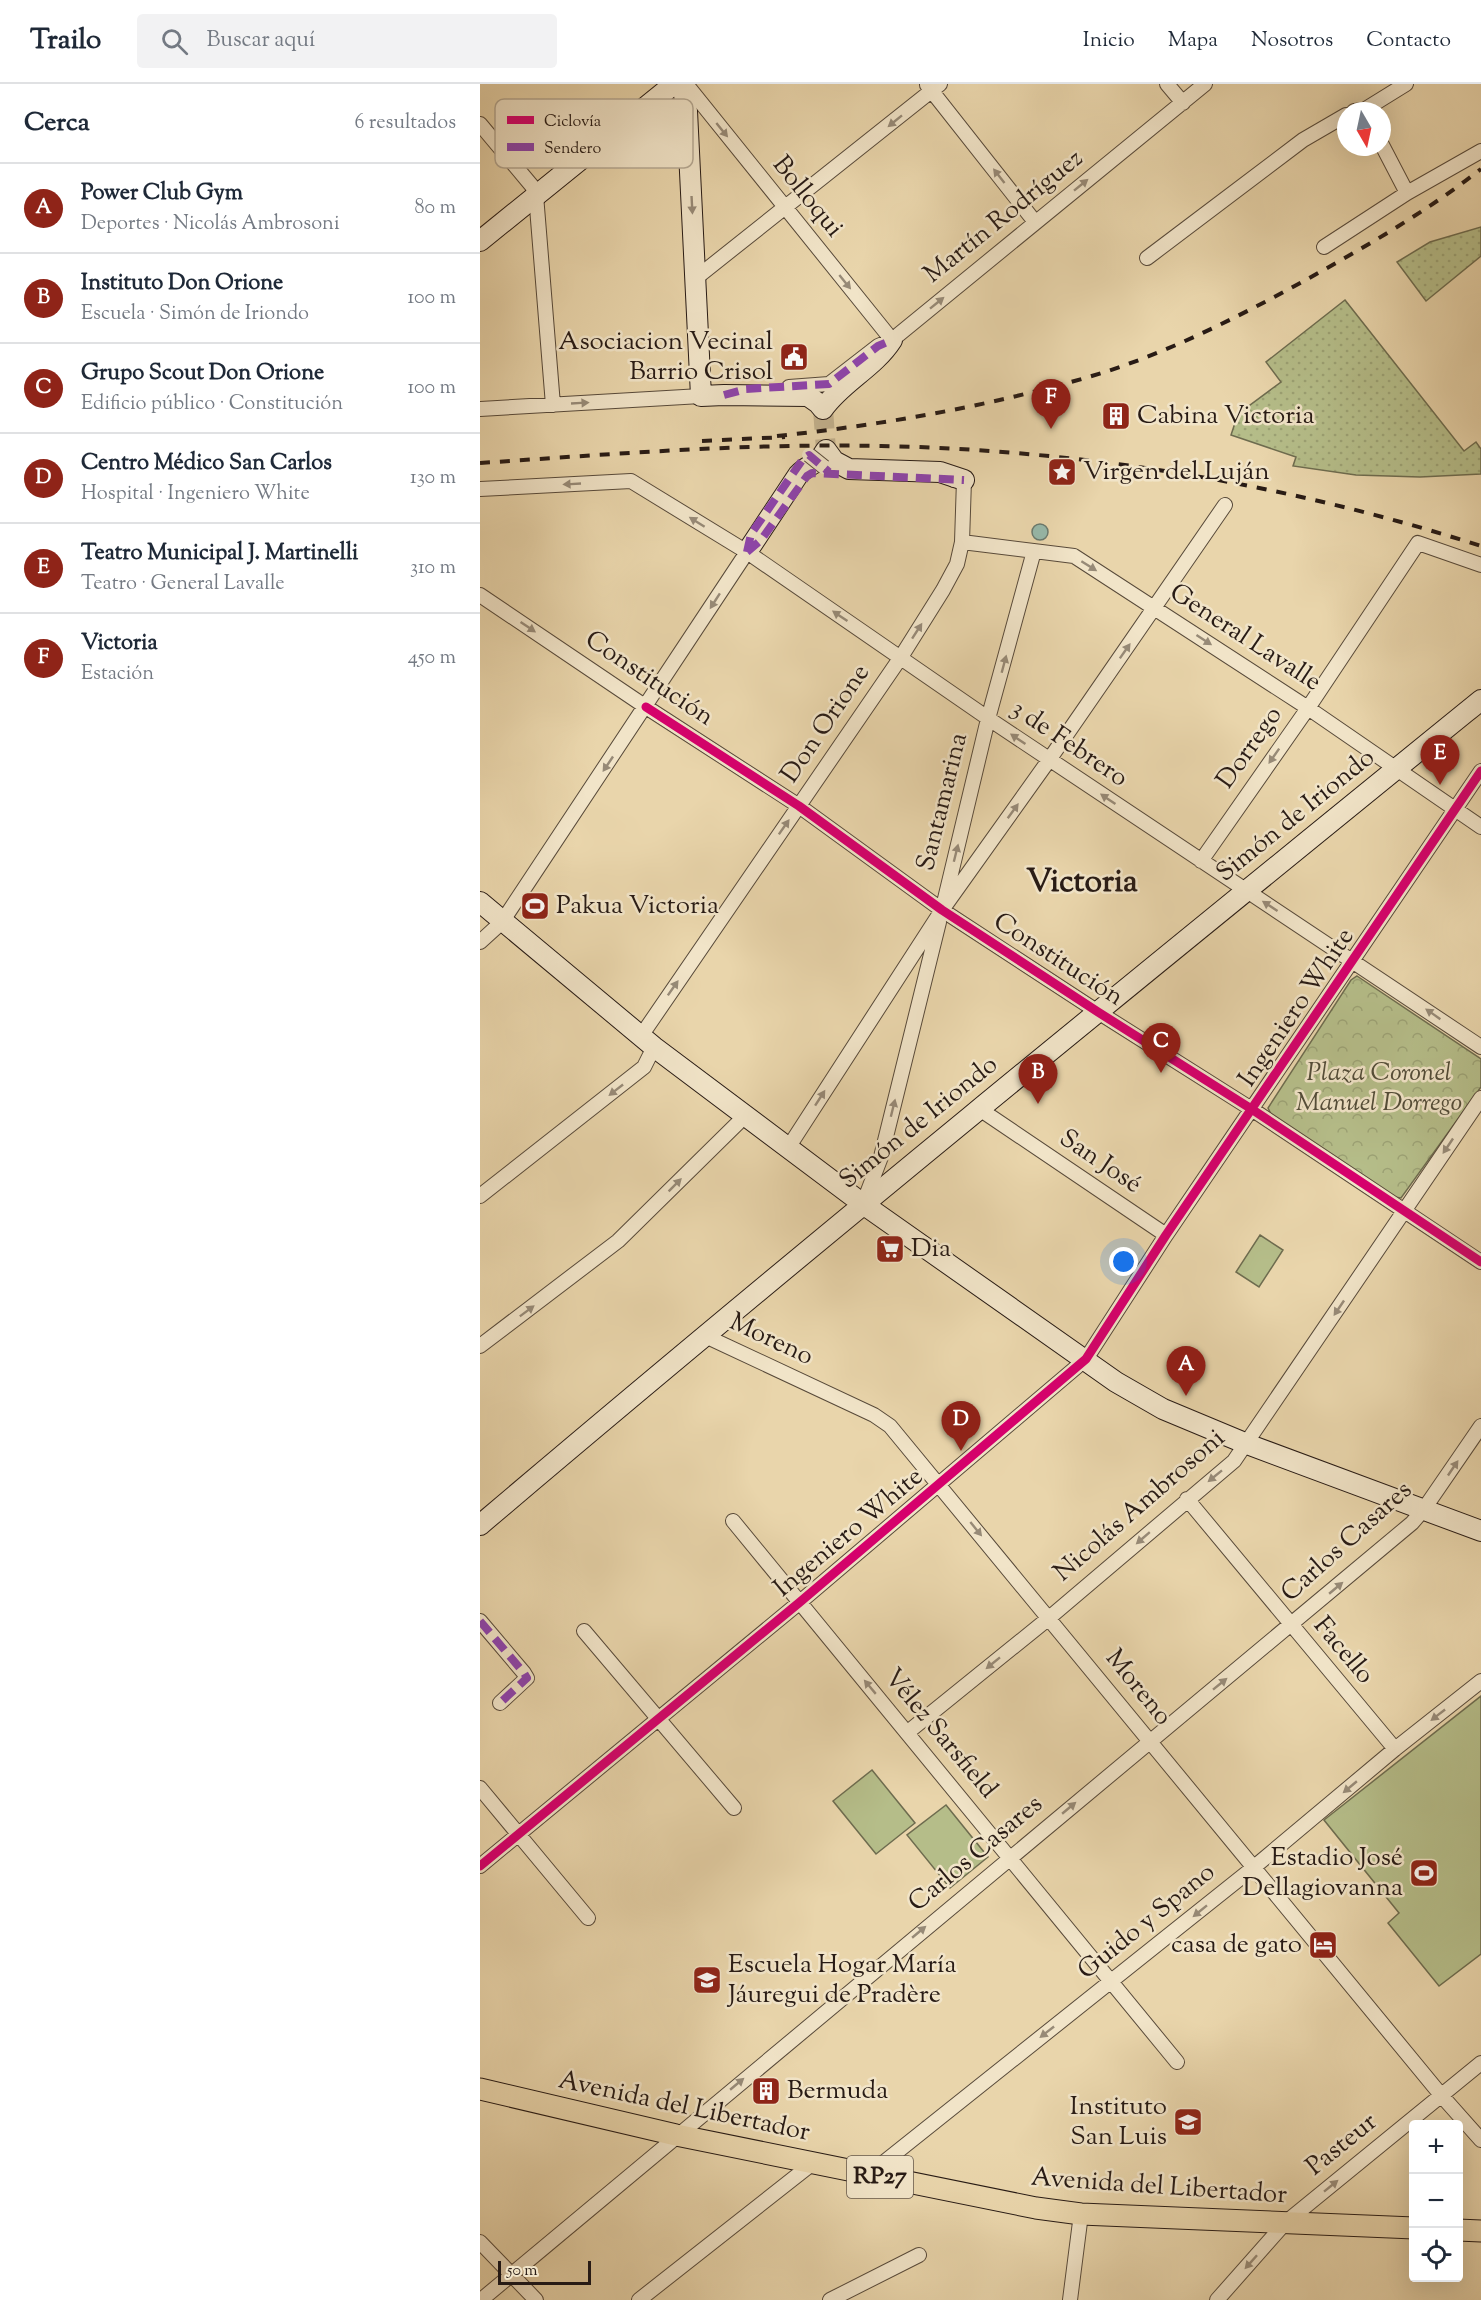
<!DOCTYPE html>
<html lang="es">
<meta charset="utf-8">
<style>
body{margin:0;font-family:"Sorts Mill Goudy",serif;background:#f2f2f3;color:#1f2937}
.controls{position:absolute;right:18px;bottom:18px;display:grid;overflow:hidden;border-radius:6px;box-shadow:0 6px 24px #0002}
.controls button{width:54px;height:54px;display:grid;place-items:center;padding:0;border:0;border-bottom:2px solid #e0e1e3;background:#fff;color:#1f2937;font:30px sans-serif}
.compass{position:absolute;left:857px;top:18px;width:54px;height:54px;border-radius:50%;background:#fff;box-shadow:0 6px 24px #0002;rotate:171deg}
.scale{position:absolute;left:18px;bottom:15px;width:93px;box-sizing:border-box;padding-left:6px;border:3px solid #281b15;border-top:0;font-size:16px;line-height:21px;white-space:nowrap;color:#281b15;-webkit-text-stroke:4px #f1e4c8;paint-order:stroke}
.you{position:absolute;left:644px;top:1178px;width:21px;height:21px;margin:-15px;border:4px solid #fff;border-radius:50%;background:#1a73e8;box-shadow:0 0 0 9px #1a73e833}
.badge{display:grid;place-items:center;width:39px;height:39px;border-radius:50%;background:#8f2418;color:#fff;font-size:20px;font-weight:700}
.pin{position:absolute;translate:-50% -50px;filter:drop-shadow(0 2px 3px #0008)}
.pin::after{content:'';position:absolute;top:32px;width:21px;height:18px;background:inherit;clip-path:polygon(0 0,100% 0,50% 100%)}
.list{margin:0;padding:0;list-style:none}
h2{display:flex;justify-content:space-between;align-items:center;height:78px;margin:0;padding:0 24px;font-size:26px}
h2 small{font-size:20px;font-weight:400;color:#747a83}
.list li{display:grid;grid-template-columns:39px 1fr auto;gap:18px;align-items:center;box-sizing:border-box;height:90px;padding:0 24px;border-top:2px solid #e0e1e3}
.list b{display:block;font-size:22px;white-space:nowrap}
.list p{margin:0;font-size:20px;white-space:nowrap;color:#747a83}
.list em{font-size:20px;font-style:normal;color:#747a83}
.icon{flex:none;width:33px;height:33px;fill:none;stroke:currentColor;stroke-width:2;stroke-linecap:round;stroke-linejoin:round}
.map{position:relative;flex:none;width:1001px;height:2216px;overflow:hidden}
header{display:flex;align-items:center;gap:36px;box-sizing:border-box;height:84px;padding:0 30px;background:#fff;border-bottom:2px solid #e0e1e3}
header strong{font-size:28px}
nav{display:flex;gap:33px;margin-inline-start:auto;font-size:21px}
.search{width:420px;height:54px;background:#f2f2f3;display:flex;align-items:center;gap:15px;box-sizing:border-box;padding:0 21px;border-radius:6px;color:#747a83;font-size:22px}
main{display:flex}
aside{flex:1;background:#fff}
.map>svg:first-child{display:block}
.grass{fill:url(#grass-dots);stroke:#6e6c4f;stroke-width:1.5}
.park{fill:url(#park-crowns);stroke:#6e6c4f;stroke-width:1.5}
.pitch{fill:#b5bd89;stroke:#6e6c4f;stroke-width:1.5}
.water{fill:#97b9aa;stroke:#6b7a6e;stroke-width:1.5}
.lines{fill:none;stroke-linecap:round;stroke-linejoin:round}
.secondary-tunnel{stroke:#c2b08d;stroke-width:20;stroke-dasharray:20 10;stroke-linecap:butt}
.street-casing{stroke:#584a3a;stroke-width:16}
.secondary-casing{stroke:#281b15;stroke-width:22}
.primary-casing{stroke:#281b15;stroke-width:23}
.street{stroke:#f1e4c8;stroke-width:14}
.secondary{stroke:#f1e4c8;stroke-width:20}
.primary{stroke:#e9d5ab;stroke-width:21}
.rail{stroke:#281b15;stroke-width:4;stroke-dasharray:10 10;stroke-linecap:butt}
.street-bridge-casing{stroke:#584a3a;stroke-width:16;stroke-linecap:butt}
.street-bridge{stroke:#f1e4c8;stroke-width:14}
.quiet{stroke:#8e44ad;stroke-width:8;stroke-dasharray:15 8;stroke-linecap:butt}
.cycleway-casing{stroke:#f1e4c8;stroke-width:13}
.cycleway{stroke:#d6006c;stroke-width:9}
.oneway{fill:#978a77}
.labels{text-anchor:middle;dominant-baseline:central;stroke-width:5;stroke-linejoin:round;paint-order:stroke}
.shield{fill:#f1e4c8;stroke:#64574b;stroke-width:1.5}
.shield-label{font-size:24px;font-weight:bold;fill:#281b15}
.street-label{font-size:26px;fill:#281b15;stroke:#f1e4c8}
.poi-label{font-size:26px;fill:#281b15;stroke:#f1e4c8;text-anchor:start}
.park-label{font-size:26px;font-style:italic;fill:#524c38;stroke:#f1e4c8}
.district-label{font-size:32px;font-weight:bold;fill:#281b15;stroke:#f1e4c8}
.key{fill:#f1e4c8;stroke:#b5a892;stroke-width:1.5}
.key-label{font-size:16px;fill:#281b15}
</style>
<header>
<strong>Trailo</strong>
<div class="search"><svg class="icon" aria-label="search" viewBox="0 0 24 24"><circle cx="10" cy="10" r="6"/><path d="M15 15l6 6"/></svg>Buscar aquí</div>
<nav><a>Inicio</a><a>Mapa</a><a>Nosotros</a><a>Contacto</a></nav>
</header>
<main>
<aside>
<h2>Cerca<small>6 resultados</small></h2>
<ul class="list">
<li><span class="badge">A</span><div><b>Power Club Gym</b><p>Deportes · Nicolás Ambrosoni</p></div><em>80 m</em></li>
<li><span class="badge">B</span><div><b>Instituto Don Orione</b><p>Escuela · Simón de Iriondo</p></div><em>100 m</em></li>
<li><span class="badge">C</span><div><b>Grupo Scout Don Orione</b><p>Edificio público · Constitución</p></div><em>100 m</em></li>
<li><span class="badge">D</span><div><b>Centro Médico San Carlos</b><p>Hospital · Ingeniero White</p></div><em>130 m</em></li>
<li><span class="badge">E</span><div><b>Teatro Municipal J. Martinelli</b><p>Teatro · General Lavalle</p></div><em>310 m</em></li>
<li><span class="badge">F</span><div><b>Victoria</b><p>Estación</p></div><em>450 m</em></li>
</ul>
</aside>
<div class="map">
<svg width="1001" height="2216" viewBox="0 0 1001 2216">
<defs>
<pattern id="grass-dots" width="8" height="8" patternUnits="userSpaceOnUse" patternTransform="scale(1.5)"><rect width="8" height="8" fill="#b5bd89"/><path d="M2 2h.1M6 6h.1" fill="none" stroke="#9ca275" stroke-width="1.8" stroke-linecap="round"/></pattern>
<pattern id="park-crowns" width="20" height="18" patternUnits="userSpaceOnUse" patternTransform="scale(1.5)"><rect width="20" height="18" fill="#b5bd89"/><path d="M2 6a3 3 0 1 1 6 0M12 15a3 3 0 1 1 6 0" fill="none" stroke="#9ca275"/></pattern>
</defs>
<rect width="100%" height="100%" fill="#e9d5ab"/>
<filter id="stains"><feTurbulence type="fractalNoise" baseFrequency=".00333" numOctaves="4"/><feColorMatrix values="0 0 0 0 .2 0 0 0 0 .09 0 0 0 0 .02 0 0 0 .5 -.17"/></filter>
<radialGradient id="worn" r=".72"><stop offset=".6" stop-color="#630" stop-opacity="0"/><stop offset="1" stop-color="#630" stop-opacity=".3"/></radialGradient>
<path class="grass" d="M1001,143V172L946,217L917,178L950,158Z
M865,216L984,367L996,358L1001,365V390L940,393L876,391L813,382L816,373L751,351L758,330L801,298L786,278Z"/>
<path class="park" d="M877,892L1001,975V1003L921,1114L914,1113L791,1030L788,1024L871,896Z"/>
<path class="pitch" d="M780,1151L803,1166L779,1203L756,1188Z
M1001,1612V1870L959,1902L908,1839L919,1829L844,1736Z
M392,1686L435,1739L396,1770L353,1717Z
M466,1721L508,1773L470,1804L427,1751Z"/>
<path class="water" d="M552 448a8 8 0 1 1 16 0a8 8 0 1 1-16 0Z"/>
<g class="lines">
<path class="secondary-tunnel" d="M343,325L346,366"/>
<g class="street-casing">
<path id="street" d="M206,0L412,256
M687,0L703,19
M447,1L555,138
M874,27L884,26L926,0
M0,40L52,102L56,111L73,321
M902,61L927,109
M844,163L927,109L1001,67
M667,174L823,56L866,31
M216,194L460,0
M309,303L349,300L398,262L412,256L725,0
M0,325L221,312
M0,405L151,397L267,468L512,637L1001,963
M482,458L594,472L828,624L1001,743
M0,511L166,623L319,722L462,826L618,928L773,1026L1001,1178
M721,777L828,624L938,459L1001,481
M464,819L508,635L554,467
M0,858L22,838L267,468L273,463
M161,952L421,573L463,506L477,480L482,458L484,396H474
M498,1024L686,1151
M308,1064L462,826L569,676L745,421
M0,1112L164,983L174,963
M383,1120L401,1073L459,838
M223,1251L394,1331L410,1342L961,2011L1001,2056
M0,1262L138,1157L265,1032
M707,1415L915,1665
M253,1437L697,1978
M0,1537L44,1589L47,1594L20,1619
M104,1547L254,1724
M428,1648L569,1534L754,1377L1001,1014
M0,1704L108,1834
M0,1782L320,1518L606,1275L686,1151L1001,687
M388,2091L773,1784L915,1665L1001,1597
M0,2158L56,2216
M1,2216L932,1439L944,1425L1001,1342
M159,2216L333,2079
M350,2216L439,2171
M590,2216L601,2130
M737,2216L805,2139L1001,1979"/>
</g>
<g class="secondary-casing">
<path id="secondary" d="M202,0L207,27L221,312L244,311L328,312L338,319L343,325C362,298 394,284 412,256
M0,157L194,0
M267,468L318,391C329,379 337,382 346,366L354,377L369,385L460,388L484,396
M0,818L174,963L383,1120L636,1298L683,1325L767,1360L1001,1447
M0,1441C330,1161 665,889 1001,616"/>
</g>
<g class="primary-casing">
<path id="primary" d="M0,2005L196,2051L556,2124L601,2130L934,2144
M978,2146L1001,2147"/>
</g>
<use href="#street" class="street"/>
<use href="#secondary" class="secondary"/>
<use href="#primary" class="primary"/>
<path class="rail" d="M297,352C401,341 505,323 605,294C682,272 754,235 824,197C885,163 946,128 1001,85
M222,357L305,353
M0,379C133,370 268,359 401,362C605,366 808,400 1001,462"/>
<g class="street-bridge-casing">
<path id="street-bridge" d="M329,371L344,383"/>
</g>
<use href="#street-bridge" class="street-bridge"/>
<path class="quiet" d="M244,311L266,305L349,300L398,262L412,256
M267,468L281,456L327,392L332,389L484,396
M267,468L271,450L323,375L329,371L349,388
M0,1537L44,1589L47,1594L20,1619"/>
<g class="cycleway-casing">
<path id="cycleway" d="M166,623L319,722L462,826L618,928L773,1026L1001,1178
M0,1782L320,1518L606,1275L686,1151L1001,687"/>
</g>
<use href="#cycleway" class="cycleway"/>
</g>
<defs><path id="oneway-solid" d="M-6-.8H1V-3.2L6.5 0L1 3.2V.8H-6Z" transform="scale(1.5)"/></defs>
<g class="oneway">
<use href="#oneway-solid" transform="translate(415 37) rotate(141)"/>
<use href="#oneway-solid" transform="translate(242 46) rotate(51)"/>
<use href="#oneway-solid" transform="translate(519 92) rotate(-128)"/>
<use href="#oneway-solid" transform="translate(601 101) rotate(-39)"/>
<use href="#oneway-solid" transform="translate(212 121) rotate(87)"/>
<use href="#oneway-solid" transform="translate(365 198) rotate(51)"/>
<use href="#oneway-solid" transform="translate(457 219) rotate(-39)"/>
<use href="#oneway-solid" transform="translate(100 319) rotate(-3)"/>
<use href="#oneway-solid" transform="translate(92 400) rotate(177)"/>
<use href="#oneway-solid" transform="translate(217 438) rotate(-148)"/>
<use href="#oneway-solid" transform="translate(609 482) rotate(32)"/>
<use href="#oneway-solid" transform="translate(235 517) rotate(123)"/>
<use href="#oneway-solid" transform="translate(360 532) rotate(-146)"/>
<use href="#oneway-solid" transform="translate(48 543) rotate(34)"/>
<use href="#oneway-solid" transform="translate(437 547) rotate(-57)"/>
<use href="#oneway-solid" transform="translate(724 556) rotate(33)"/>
<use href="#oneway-solid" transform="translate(645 567) rotate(-55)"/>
<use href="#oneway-solid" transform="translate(524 580) rotate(-75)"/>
<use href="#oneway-solid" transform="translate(538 655) rotate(-146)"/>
<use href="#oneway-solid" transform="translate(794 672) rotate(125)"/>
<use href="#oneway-solid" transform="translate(128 680) rotate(124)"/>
<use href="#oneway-solid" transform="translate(628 715) rotate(-146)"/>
<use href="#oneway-solid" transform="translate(533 727) rotate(-54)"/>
<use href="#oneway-solid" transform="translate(304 743) rotate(-55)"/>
<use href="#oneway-solid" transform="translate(476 769) rotate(-76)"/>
<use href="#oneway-solid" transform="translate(790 822) rotate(-147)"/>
<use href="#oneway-solid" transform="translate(193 904) rotate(-55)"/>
<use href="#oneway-solid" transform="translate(953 930) rotate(-145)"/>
<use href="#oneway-solid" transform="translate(136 1006) rotate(142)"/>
<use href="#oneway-solid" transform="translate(340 1014) rotate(-57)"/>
<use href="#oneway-solid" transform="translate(413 1024) rotate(-76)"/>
<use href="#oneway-solid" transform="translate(968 1062) rotate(124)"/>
<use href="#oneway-solid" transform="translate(195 1101) rotate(-45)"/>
<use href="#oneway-solid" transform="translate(859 1224) rotate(124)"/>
<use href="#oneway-solid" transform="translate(47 1227) rotate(-37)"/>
<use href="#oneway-solid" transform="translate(973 1384) rotate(-56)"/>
<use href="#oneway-solid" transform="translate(735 1392) rotate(141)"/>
<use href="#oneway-solid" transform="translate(496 1445) rotate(51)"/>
<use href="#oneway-solid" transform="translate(663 1454) rotate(139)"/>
<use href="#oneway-solid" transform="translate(856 1504) rotate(-40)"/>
<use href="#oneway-solid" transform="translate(513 1579) rotate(141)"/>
<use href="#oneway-solid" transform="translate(740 1600) rotate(-39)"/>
<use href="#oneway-solid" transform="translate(390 1603) rotate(-130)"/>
<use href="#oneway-solid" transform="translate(958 1631) rotate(142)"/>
<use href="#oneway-solid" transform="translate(870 1703) rotate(140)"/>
<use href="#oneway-solid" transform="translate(589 1724) rotate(-40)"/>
<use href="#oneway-solid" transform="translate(720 1827) rotate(141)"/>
<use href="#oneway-solid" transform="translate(439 1848) rotate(-40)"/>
<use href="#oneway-solid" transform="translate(567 1948) rotate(142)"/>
<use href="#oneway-solid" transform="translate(257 2000) rotate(-40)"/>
<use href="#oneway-solid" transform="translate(851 2102) rotate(-39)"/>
<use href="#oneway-solid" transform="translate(771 2178) rotate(132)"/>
</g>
<defs>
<g id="civic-square" transform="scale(1.5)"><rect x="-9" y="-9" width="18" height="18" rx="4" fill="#8f2418" stroke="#f1e4c8"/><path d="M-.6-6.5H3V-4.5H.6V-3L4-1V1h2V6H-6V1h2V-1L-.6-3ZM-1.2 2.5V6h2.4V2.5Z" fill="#fff"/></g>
<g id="building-square" transform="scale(1.5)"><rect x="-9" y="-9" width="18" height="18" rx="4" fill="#8f2418" stroke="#f1e4c8"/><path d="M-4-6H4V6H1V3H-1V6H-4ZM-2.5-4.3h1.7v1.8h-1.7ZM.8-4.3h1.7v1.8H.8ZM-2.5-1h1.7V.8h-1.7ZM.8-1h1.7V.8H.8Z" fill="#fff"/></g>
<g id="sight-square" transform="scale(1.5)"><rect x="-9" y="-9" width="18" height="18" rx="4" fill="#8f2418" stroke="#f1e4c8"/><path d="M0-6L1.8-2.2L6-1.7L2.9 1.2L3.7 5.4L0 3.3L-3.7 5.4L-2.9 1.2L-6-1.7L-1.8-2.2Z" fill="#fff"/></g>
<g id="stadium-square" transform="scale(1.5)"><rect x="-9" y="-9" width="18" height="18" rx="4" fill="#8f2418" stroke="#f1e4c8"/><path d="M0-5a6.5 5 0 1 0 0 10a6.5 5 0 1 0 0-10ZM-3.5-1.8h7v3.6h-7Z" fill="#fff"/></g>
<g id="supermarket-square" transform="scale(1.5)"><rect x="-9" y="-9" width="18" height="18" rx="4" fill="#8f2418" stroke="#f1e4c8"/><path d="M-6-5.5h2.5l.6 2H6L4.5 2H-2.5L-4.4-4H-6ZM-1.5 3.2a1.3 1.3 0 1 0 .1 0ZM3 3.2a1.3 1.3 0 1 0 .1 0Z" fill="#fff"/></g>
<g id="hotel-square" transform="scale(1.5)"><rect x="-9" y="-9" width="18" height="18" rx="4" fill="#8f2418" stroke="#f1e4c8"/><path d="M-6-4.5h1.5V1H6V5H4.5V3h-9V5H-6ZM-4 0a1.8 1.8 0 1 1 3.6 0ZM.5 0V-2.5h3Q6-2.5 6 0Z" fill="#fff"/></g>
<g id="school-square" transform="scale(1.5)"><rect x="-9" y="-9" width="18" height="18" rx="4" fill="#8f2418" stroke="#f1e4c8"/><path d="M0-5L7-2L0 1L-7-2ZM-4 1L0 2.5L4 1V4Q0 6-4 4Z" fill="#fff"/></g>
</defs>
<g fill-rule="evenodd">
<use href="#civic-square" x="314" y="273"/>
<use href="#building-square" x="636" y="332"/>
<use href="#sight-square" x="582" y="388"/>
<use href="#stadium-square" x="55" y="822"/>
<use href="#supermarket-square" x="410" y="1165"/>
<use href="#stadium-square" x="944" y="1789"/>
<use href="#hotel-square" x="843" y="1861"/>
<use href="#school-square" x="227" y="1896"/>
<use href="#building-square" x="286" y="2007"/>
<use href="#school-square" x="708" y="2038"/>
</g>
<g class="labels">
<rect class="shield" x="367" y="2072" width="66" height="42" rx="4.5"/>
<g class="shield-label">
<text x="400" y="2093">RP27</text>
</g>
<g class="street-label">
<text transform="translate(327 113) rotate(51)">Bolloqui</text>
<text transform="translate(524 133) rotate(-39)">Martín Rodríguez</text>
<text transform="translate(765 554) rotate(33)">General Lavalle</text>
<text transform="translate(169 595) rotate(34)">Constitución</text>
<text transform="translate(346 640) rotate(-56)">Don Orione</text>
<text transform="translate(589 660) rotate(34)">3 de Febrero</text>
<text transform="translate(770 664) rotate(-55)">Dorrego</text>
<text transform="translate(463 718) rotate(-76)">Santamarina</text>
<text transform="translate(816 732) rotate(-39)">Simón de Iriondo</text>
<text transform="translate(578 876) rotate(33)">Constitución</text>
<text transform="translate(817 924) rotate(-56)">Ingeniero White</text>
<text transform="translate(439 1039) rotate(-39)">Simón de Iriondo</text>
<text transform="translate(620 1078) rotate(34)">San José</text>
<text transform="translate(291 1256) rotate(25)">Moreno</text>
<text transform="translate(660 1422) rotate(-41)">Nicolás Ambrosoni</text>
<text transform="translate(369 1449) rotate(-40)">Ingeniero White</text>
<text transform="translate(867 1458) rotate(-42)">Carlos Casares</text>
<text transform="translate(863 1567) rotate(50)">Facello</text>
<text transform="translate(658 1604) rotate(51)">Moreno</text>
<text transform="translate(460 1650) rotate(50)">Vélez Sarsfield</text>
<text transform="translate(496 1770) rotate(-40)">Carlos Casares</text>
<text transform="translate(667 1838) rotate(-39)">Guido y Spano</text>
<text transform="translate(204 2023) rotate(12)">Avenida del Libertador</text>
<text transform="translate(862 2061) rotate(-39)">Pasteur</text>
<text transform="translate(679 2103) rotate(4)">Avenida del Libertador</text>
</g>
<g class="poi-label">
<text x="293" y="258" text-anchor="end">Asociacion Vecinal<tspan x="293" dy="30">Barrio Crisol</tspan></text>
<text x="657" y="332">Cabina Victoria</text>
<text x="603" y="388">Virgen del Luján</text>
<text x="76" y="822">Pakua Victoria</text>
<text x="431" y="1165">Dia</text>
<text x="923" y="1774" text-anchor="end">Estadio José<tspan x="923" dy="30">Dellagiovanna</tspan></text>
<text x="822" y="1861" text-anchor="end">casa de gato</text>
<text x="248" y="1881">Escuela Hogar María<tspan x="248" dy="30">Jáuregui de Pradère</tspan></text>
<text x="307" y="2007">Bermuda</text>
<text x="687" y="2023" text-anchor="end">Instituto<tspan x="687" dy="30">San Luis</tspan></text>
</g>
<g class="park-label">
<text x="899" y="989">Plaza Coronel<tspan x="899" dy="30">Manuel Dorrego</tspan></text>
</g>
<g class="district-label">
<text x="602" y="799">Victoria</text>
</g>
</g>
<rect x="15" y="15" width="198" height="69" rx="9" class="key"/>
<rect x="27" y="32" width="27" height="8" fill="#d6006c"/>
<rect x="27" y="59" width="27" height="8" fill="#8e44ad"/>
<g class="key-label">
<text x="64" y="42">Ciclovía</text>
<text x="64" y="69">Sendero</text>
</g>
<rect width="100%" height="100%" filter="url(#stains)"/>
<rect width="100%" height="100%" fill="url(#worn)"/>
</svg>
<div class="controls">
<button>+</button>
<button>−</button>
<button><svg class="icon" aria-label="locate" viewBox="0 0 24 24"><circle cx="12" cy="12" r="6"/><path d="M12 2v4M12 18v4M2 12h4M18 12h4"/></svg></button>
</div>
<svg class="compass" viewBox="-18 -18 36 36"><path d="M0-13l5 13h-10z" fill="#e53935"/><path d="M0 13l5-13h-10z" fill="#747a83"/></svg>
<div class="scale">50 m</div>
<div class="you"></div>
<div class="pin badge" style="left:706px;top:1312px">A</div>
<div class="pin badge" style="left:558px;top:1020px">B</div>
<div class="pin badge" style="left:681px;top:989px">C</div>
<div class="pin badge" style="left:481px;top:1367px">D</div>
<div class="pin badge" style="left:960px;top:701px">E</div>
<div class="pin badge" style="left:571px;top:345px">F</div>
</div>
</main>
